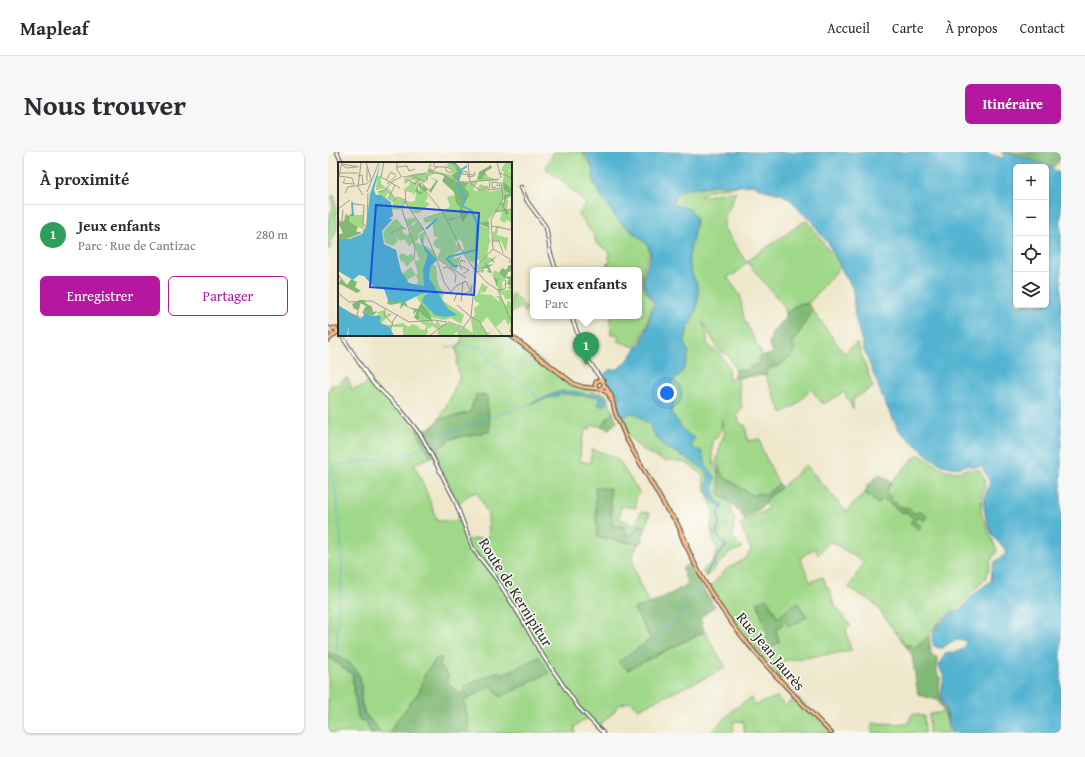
<!DOCTYPE html>
<html lang="fr">
<meta charset="utf-8">
<style>
body{margin:0;font-family:"Gentium Book Plus",serif;background:#f7f7f7;color:#2b2b33}
.controls{position:absolute;right:12px;top:12px;display:grid;overflow:hidden;border-radius:6px;box-shadow:0 1px 3px #0004}
.controls button{width:36px;height:36px;display:grid;place-items:center;padding:0;border:0;border-bottom:1px solid #e1e1e2;background:#fff;color:#2b2b33;font:20px sans-serif}
.you{position:absolute;left:339px;top:241px;width:14px;height:14px;margin:-10px;border:3px solid #fff;border-radius:50%;background:#1a73e8;box-shadow:0 0 0 6px #1a73e833}
.badge{display:grid;place-items:center;width:26px;height:26px;border-radius:50%;background:#b5179e;color:#fff;font-size:13px;font-weight:700}
.pin{position:absolute;translate:-50% -33px;filter:drop-shadow(0 1px 2px #0008)}
.pin::after{content:'';position:absolute;top:21px;width:14px;height:12px;background:inherit;clip-path:polygon(0 0,100% 0,50% 100%)}
.popup{position:absolute;left:202px;top:115px;width:112px;height:52px;box-sizing:border-box;display:grid;place-content:center;border-radius:6px;background:#fff;filter:drop-shadow(0 1px 3px #0005);font-size:13px;white-space:nowrap;color:#7c7c81}
.popup b{font-size:15px;color:#2b2b33}
.popup::after{content:'';position:absolute;left:50%;top:100%;margin-left:-8px;border:8px solid transparent;border-top-color:#fff}
.list{margin:0;padding:0;list-style:none}
h2{display:flex;justify-content:space-between;align-items:center;height:52px;margin:0;padding:0 16px;font-size:17px}
h2 small{font-size:13px;font-weight:400;color:#7c7c81}
.list li{display:grid;grid-template-columns:26px 1fr auto;gap:12px;align-items:center;box-sizing:border-box;height:60px;padding:0 16px;border-top:1px solid #e1e1e2}
.list b{display:block;font-size:15px;white-space:nowrap}
.list p{margin:0;font-size:13px;white-space:nowrap;color:#7c7c81}
.list em{font-size:13px;font-style:normal;color:#7c7c81}
.actions{display:flex;gap:8px;padding:12px 16px}
.actions a{flex:1;padding:9px 0;border:1px solid #b5179e;border-radius:6px;text-align:center;font-size:14px;color:#b5179e}
.actions .main{background:#b5179e;color:#fff}
.icon{flex:none;width:22px;height:22px;fill:none;stroke:currentColor;stroke-width:2;stroke-linecap:round;stroke-linejoin:round}
.map{position:relative;flex:none;width:733px;height:581px;overflow:hidden;border-radius:6px}
header{display:flex;align-items:center;gap:24px;box-sizing:border-box;height:56px;padding:0 20px;background:#fff;border-bottom:1px solid #e1e1e2}
header strong{font-size:19px}
nav{display:flex;gap:22px;margin-inline-start:auto;font-size:14px}
.intro{display:flex;align-items:center;justify-content:space-between;box-sizing:border-box;height:96px;padding:0 24px}
h1{margin:0;font-size:28px}
.button{padding:10px 18px;border-radius:6px;background:#b5179e;color:#fff;font-size:14px;font-weight:700}
main{display:flex;gap:24px;padding:0 24px}
aside{flex:1;background:#fff;border-radius:6px;box-shadow:0 1px 3px #0004}
.map>svg:first-child{display:block}
.green{fill:#a0d889;stroke:#66825a}
.forest{fill:#80b875;stroke:#567250}
.water{fill:#52b3d1;stroke:#3e6f7e;fill-rule:evenodd}
.lines{fill:none;stroke-linecap:round;stroke-linejoin:round}
.stream{stroke:#52b3d1;stroke-width:1}
.minor-casing{stroke:#484743;stroke-width:4.5}
.major-casing{stroke:#484743;stroke-width:5}
.minor{stroke:#fff;stroke-width:2.5}
.major{stroke:#f9bc8a;stroke-width:3}
.labels{text-anchor:middle;dominant-baseline:central;stroke-width:3;stroke-linejoin:round;paint-order:stroke}
.street-label{font-size:15px;fill:#2b2b2b;stroke:#fdfcf7}
.inset-river{fill:none;stroke:#52b3d1;stroke-width:2}
.inset-road{fill:none;stroke:#a19c8b;stroke-width:1}
.view{fill:#1d4ed8;fill-opacity:0.15;stroke:#1d4ed8;stroke-width:2}
.inset-edge{fill:none;stroke:#2b2b2b;stroke-width:2}
</style>
<header>
<strong>Mapleaf</strong>
<nav><a>Accueil</a><a>Carte</a><a>À propos</a><a>Contact</a></nav>
</header>
<div class="intro"><h1>Nous trouver</h1><a class="button">Itinéraire</a></div>
<main>
<aside>
<h2>À proximité<small></small></h2>
<ul class="list">
<li><span class="badge" style="background:#2e9e5b">1</span><div><b>Jeux enfants</b><p>Parc · Rue de Cantizac</p></div><em>280 m</em></li>
</ul>
<div class="actions"><a class="main">Enregistrer</a><a>Partager</a></div>
</aside>
<div class="map">
<svg width="733" height="581" viewBox="0 0 733 581">
<rect width="100%" height="100%" fill="#fdfcf7"/>
<filter id="ink" filterUnits="userSpaceOnUse"><feTurbulence type="fractalNoise" baseFrequency=".025" numOctaves="2"/><feDisplacementMap in="SourceGraphic" scale="8" xChannelSelector="R" yChannelSelector="G"/><feConvolveMatrix kernelMatrix="1 2 1 2 8 2 1 2 1" color-interpolation-filters="sRGB"/></filter>
<filter id="wash" filterUnits="userSpaceOnUse"><feTurbulence type="fractalNoise" baseFrequency=".012" numOctaves="4" result="noise"/><feDisplacementMap in="SourceGraphic" scale="16" xChannelSelector="R" yChannelSelector="G"/><feGaussianBlur stdDeviation="0.9" result="paint"/><feColorMatrix in="noise" values="0 0 0 0 0 0 0 0 0 0 0 0 0 0 0 0 0 1.4 0 .05"/><feComposite in="paint" operator="in"/></filter>
<g filter="url(#wash)">
<rect width="100%" height="100%" fill="#efe7cb"/>
<path class="green" d="M226,0H255L257,8L261,9L265,18C264,10 258,7 256,0H322C302,12 300,41 309,61C312,67 317,70 321,75C328,82 332,89 340,94L333,119L335,134L339,142L341,161L340,180L331,207L321,213C321,216 323,219 322,222C321,229 316,232 314,237L316,241L326,246C325,255 332,263 336,271C338,275 334,281 337,287L350,286C355,290 351,295 354,300L364,301L370,304C372,319 375,312 382,324L380,336L384,344H385L382,336L384,324L380,317L372,312L371,303L365,299H355L354,289L350,284L337,285L336,281L338,271C332,264 328,253 327,244L322,241L317,240L315,237C317,231 326,228 324,220C324,218 322,216 322,214L336,206C344,184 349,164 343,141C341,134 338,129 338,121C338,111 349,101 346,92C344,87 338,86 335,82C320,66 307,43 315,21C317,16 322,11 325,6L334,4L362,6L378,9L391,20L402,18L413,14L412,34L381,38L373,43V45L397,40H408L396,68V76L418,110L477,69L482,71C488,82 495,89 500,99L506,94L508,106L513,109L514,112L512,115L480,152H472L465,155L464,158L458,161L456,154L419,110L408,121L399,125L412,143L416,167L435,205L430,207L432,212L424,213L420,218H408L400,203L391,198L374,169L379,182V191L381,194L392,202L401,215L400,227L410,225L414,257L409,263L413,273H417L420,289L432,287L434,298L451,332L436,344L431,341L425,344L396,325L388,311C391,301 392,291 397,281L395,276L394,265L393,280L386,288L384,295L385,310L392,326L391,341L403,352V361L406,367L405,386L413,394V397L401,400L396,407L378,425L374,419L385,409L390,398L386,390L383,376L386,359L377,337L374,323L364,314L354,310L337,309C317,300 303,294 296,272C293,264 292,255 288,247L291,246L289,241H286L275,223L282,218L290,217L300,208L313,190L320,173L326,152L325,148L317,137L315,129L317,119L323,107L322,97L321,96C323,107 315,112 314,123C312,135 319,139 323,148C326,158 313,187 307,195L290,189V182H283L282,164H311V118H280L278,112L282,111L280,99L268,91L266,83L256,71L257,70L250,64L258,51L233,28L219,18L218,15Z
M4,44H7L9,75L1,98L0,97V69L5,56Z
M185,142L199,156L197,160L193,155L183,161V143Z
M485,159L516,201L529,191L545,235L525,247V257L516,240L495,252L483,237L468,253L454,261L437,223L440,217L453,213L460,206L464,192Z
M134,183H176L193,193L246,234L278,242L285,260L273,274L263,273L262,277H258L253,291L252,309L262,311L264,297L282,303L291,309L311,340L308,345V356L293,354L291,367C297,368 301,372 307,373L313,360L322,361L318,374L310,373L304,383L297,382L284,373L282,336L269,385L310,392L304,405L310,429L322,452L306,457L323,487L291,510L300,517L377,480L398,516L310,557L303,549L291,553L283,563L271,573H270L261,565L246,575L247,581H141L140,569L136,549L164,533L172,545L211,505L132,542C125,537 118,532 120,523L112,513L114,506L108,507L96,524L91,540L66,572L62,581H54L37,562L33,548V533L13,505L0,501V239L5,232L7,234L19,225L24,237L34,235L38,231L41,234L44,232L71,257L88,278L103,305L86,312L97,336L109,369L132,368L139,388L161,385L160,363L149,340L140,343L131,353L108,307L111,296L121,288L126,286L163,279L160,259L148,248L144,253L142,260L129,264L111,267L122,247L130,227L132,226L128,211L130,208L128,194L133,191Z
M590,302L617,318L630,320L638,317L652,318L658,330L654,343L653,361L668,396L669,399L663,408L658,427L639,444L636,450L612,468L605,477L601,484L594,490L586,495L582,493H577L546,451L521,436L536,410L502,389L490,403L487,396L472,406L482,430L495,425L499,436L502,437L505,451L523,474L518,478L523,499L454,509L457,523L453,528L432,502L451,490L448,478L457,469L479,465L469,450L450,466L440,483L427,496L392,450L383,434L399,417L418,406L423,398L412,372L431,361H434L440,356L437,351L440,348V345L453,336L478,313L518,359L537,341L550,352L555,346L573,360H578L586,367L583,370H588L589,366L599,364L586,362L581,356L573,355L558,340L563,330Z
M0,506H2L25,523V531L30,565L32,568L37,569L44,581H0Z
M449,545L457,554L469,545L507,581H416V570L406,569L405,581H382L406,557L423,546L427,553Z
M617,560L621,581H601V562Z
M584,562L596,564L597,581H544V571L580,572Z"/>
<path class="forest" d="M674,0H733C733,7 731,10 725,15L711,12L679,1H673Z
M472,152H480L485,158L464,192L467,199L464,205L460,206L453,213L440,217L437,223L406,226L408,218H420L424,213L432,212L430,206L446,201L441,194C443,179 446,177 458,167V161L464,158L465,155Z
M148,242L159,244L161,270L163,279L126,286L121,288L111,296L108,307L106,304L103,305L88,278C99,278 105,276 111,267L129,264L142,260C144,253 147,249 148,242Z
M285,260L289,270L281,277L273,274Z
M390,314L396,325L425,344L431,341L436,344L451,332L453,336L440,345V348L435,354L417,367L402,349L395,346L392,340Z
M551,322L563,330L558,340L573,355L581,356L586,362L589,360L593,359L599,365L596,369L593,366H589L588,370L594,374L591,378L582,370L586,367L578,360H573L555,346L550,352L537,341L540,333Z
M267,336H282L284,373L297,375V382L304,383L310,373L318,374L313,390L310,392L269,385Z
M362,410L377,440L387,454L372,466L376,479L300,518L290,510L323,487L306,457L322,452L360,433L354,417Z
M439,446L450,466L469,450L479,465L461,475L457,470L448,478L451,490L432,502L427,496L440,483L429,450Z
M601,484L603,503L609,505V521L612,526L611,544L617,558L620,569L610,548L590,543L584,503L577,493H582L586,495L594,490Z
M0,501C15,506 34,515 33,534C33,543 32,554 37,562C41,569 49,575 54,581H44L37,569L32,568L30,565L25,531V523L2,506H0Z
M114,505L112,513L120,524C118,532 125,537 132,542L136,541L137,534L171,519L174,523L211,505L221,521L172,545L164,533L136,549L140,569L141,581H62L66,572L91,540L96,524L108,507Z"/>
<path class="water" d="M256,0H656L674,6L676,3L675,1L679,0L721,14L731,21L733,26V581H623L618,557L613,545V542L616,525L611,514L617,502C627,499 634,502 638,490L636,488C632,488 627,488 623,490C614,494 619,499 606,494L604,488L606,479L609,473L622,462L634,456L643,444L663,429C664,424 663,415 667,410C670,406 674,406 678,402L676,395C663,387 655,364 656,348C657,342 660,336 662,330L654,314L646,315L639,313L629,316L614,313L599,303L571,278L557,251L536,198L527,164L525,139L523,133L515,120L501,92L490,79L485,69L474,61L464,49L453,42L436,38L425,33L412,34L387,33L354,38L347,45L344,52L362,57L368,67C367,81 362,94 361,107C361,118 367,126 370,136C371,142 370,148 369,154C366,168 350,188 361,200C359,206 358,215 354,220C351,224 346,227 343,232L347,244L343,261C354,272 352,280 367,286L363,291L365,297L373,299L376,306L378,314L386,323L387,326L385,336L388,349L394,352L395,355L390,362L392,369L389,383L399,394L388,406L387,412L382,416L377,424C382,412 390,403 398,394L388,383L391,369L389,361L394,355C392,353 389,352 386,350C382,347 379,339 379,333C379,330 381,327 380,324C376,314 347,299 336,295C332,289 323,280 322,273L306,261L299,262L295,270L288,247L291,246L289,241H286L285,239L275,223L282,218L290,217L300,208L313,190L320,173L326,152L325,148L317,137L315,125L323,103L319,92L290,68L275,46L266,31L264,15ZM688,15H718V153H688Z
M232,239L250,240L260,243L265,240L266,242H274L279,246L280,250L278,253H271V247H274V245L234,242L201,252Z"/>
<g class="lines">
<path class="stream" d="M118,195L138,193L147,195L153,194L161,208L207,242L212,248
M581,449L599,477L602,484L604,486
M295,513L308,504L326,485L345,471L365,441L372,434
M48,581C44,576 37,570 34,564C27,552 34,537 28,525C23,515 12,513 9,505V482L14,419L13,385L4,314L78,303L126,279L201,252"/>
</g>
</g>
<g filter="url(#ink)">
<g class="lines">
<g class="minor-casing">
<path id="minor" d="M9,0L14,11
M193,35L199,49L218,75L222,99L228,118
M243,164L259,206L274,229
M0,175L3,180
M10,179L11,181
M13,183L44,230L73,258L94,285L126,346L145,397L170,429L194,467L211,498L250,555L275,581"/>
</g>
<g class="major-casing">
<path id="major" d="M3 179a3 3 0 1 1 6 0a3 3 0 1 1-6 0Z
M182,183L246,232L255,235L272,237L276,234L275,229L272,228L268,230L267,233L269,236
M0,188L7,182
M276,232L283,243L287,260L299,288L339,358L348,369L359,392
M272,237L280,241L283,248
M352,378C354,389 360,396 364,406C396,474 451,528 503,581"/>
</g>
<use href="#minor" class="minor"/>
<use href="#major" class="major"/>
</g>
</g>
<g class="labels">
<g class="street-label">
<text transform="translate(188 440) rotate(58)">Route de Kernipitur</text>
<text transform="translate(443 499) rotate(50)">Rue Jean Jaurès</text>
</g>
</g>
<g transform="translate(10 10)">
<rect width="174" height="174" fill="#efe7cb"/>
<path d="M92,0L94,4L91,5L97,9L114,13L115,7L109,4L110,0L116,3L119,10L117,14L114,13L115,17L122,20L131,19L132,20L122,21L99,11L91,14L89,11ZM168,0H174V7L170,8V9L173,11L171,8H174V27L165,19L166,10L163,8ZM76,12L87,11L90,14L89,18L78,21H80L75,31L67,29L68,25L72,23L71,20H78L72,15L67,23L66,17ZM147,13L161,19H140L135,28L139,29L142,22L150,25L151,30L164,27V20L166,22V29L174,33H169L163,41L169,51L166,45L168,37L170,38L169,48L174,47V61L169,58L166,61L162,58L164,49L156,51L148,61H140L135,50L124,46L132,32L127,24L133,19L145,17ZM39,14H43V22L49,26L38,28ZM80,23L88,30L90,35L87,39L92,42L81,51H75L66,40L65,47L54,48L55,40L50,37L52,33L49,31L48,36L39,31L50,26L58,36L73,40L77,39L78,28L83,31ZM116,33L122,46V54L110,57L111,59L122,55L127,58L133,49L137,60L149,66L152,65L151,75L153,79L151,82L149,94L153,98L149,102L146,99L149,104L139,109L137,107L143,101L139,96L135,101L132,99L124,89L126,87L124,80L120,77L117,80L118,83L121,81L123,88L115,92L116,97L123,94L118,108L99,96L103,87L98,86L95,81L98,78L94,79L101,76L96,74L95,66V61L99,58L87,61L85,56L106,49L112,44L109,35ZM17,53H25L26,68L11,59L12,54ZM76,56L80,58L73,62L74,64L80,58L86,68L80,72L81,76L77,80L84,83L81,73L87,69L86,83L95,88L99,98L94,102L98,104L100,123L106,131L104,138L126,153L123,162L113,156L106,158L92,155L79,136L77,128L92,123L78,126V124L83,123H79L80,118L78,113L69,118L65,114V111L73,105L78,113L80,111L76,99L80,98L82,100L75,81L71,84L66,77L63,79L57,75L60,79L55,84L47,81L45,70L56,58L59,57L66,66L64,70L69,73L73,70L67,57ZM158,64L166,65H160L159,73L170,76L168,90L163,79H155V70L157,69ZM64,91L70,94L74,91L76,97L69,105L65,99L63,100L61,94ZM157,108L167,115V119H164L165,129L174,127V137H167L166,133L162,132L155,111ZM144,121L149,125L151,123L147,130L144,131V128L142,132L154,133L160,139L162,138L158,134H162L168,144L170,139L174,140V151L171,152L174,153V169L171,171L173,161L170,163L167,157L158,165L161,168L165,173L164,174L149,155L143,162L149,171L153,170L150,174H119L126,165L135,171L133,157L137,153L136,146L142,142L136,138L135,132L139,134ZM46,148L48,154L51,151L54,152L45,159L44,162L51,163L65,161L70,165L75,162L81,165V167L87,168L88,164L81,159L80,150L88,154L90,159L98,162V158L103,163L110,161L123,165L122,170L116,171L118,174H102L99,171L101,168L94,164L91,167L89,164L90,171L86,174H68L65,173V165H52L44,163L41,161L44,153L38,151Z" fill="#a0d889"/>
<path d="M110,0H117L124,8L121,19L129,20H122L115,17L114,13L119,10L116,3ZM153,3L154,6L147,10L149,14L146,13L145,17L139,18L141,10ZM107,13L118,20L130,21L127,25L132,32L124,46L129,49L133,48L137,53V59L140,61L151,59V66L137,60L133,49L125,60L122,55L111,59L110,57L122,54V46L118,40L116,30L104,19ZM92,15L100,19L91,34L93,31L90,28L86,30L80,23V28L85,31L82,33L78,29L74,34L81,20L86,27L84,21L91,28L93,26L98,19ZM165,19L174,27V33L168,37L166,45L171,51L168,53L163,41L166,40V33L173,32L166,29ZM16,50V54H12L11,59L20,65L18,69L24,71L6,78L0,77V73L5,71L0,61L6,59L8,51L10,54ZM160,93L155,98L157,101L153,99L149,103L155,102L151,105L157,116L162,118H160L159,125L154,111L148,110L151,109L149,106L139,108L148,104L146,99L149,102L153,98L150,95L154,97ZM171,103H174V109L170,110L168,115L174,114V127L169,126L173,124L169,122L171,117L167,116L161,111L164,106L168,108ZM0,112L9,123L13,117L19,120L17,125L23,129L19,131L2,122L0,124L3,116H0ZM22,138H28L26,140L34,145L35,150L39,149L37,152L34,154L25,149L28,144L22,141L21,148L16,147L14,142ZM50,138L67,139L70,145L80,147L83,141L91,150L95,161L81,150V157L79,158L76,155L79,149L75,152L76,148L69,145L66,143L62,147L63,141L52,143L49,141Z" fill="#80b875"/>
<path d="M43,0L36,28L38,33H43L53,40L55,54L51,57H55L44,69L46,82L58,88L63,109L71,121L86,124L85,108L90,92L87,89L83,79V73L87,69L83,73L85,83L99,98L92,105L91,116L110,147L120,153L106,155L97,153L84,140L86,134L91,131L83,132L67,140H57L50,138L46,127L34,123L26,114L21,113L15,118L0,109V77H11L24,72L28,66L32,32ZM0,143L23,157L26,153L24,149L34,154L43,153L42,161L52,165L56,174H10L11,164L9,173L0,174Z" fill="#52b3d1"/>
<path class="inset-river" d="M120,20L123,8L129,4M14,41L15,54M88,67L99,57M0,92L31,89L32,40M110,95L138,88L139,61L134,49L124,44L127,38L120,22M108,96L116,104H120"/>
<path class="inset-road" d="M28,0L33,17M46,0L43,15L62,26M59,0V8L64,15M96,0V5H108V9L113,11L114,7L108,5M130,0L132,20M159,0L163,16M23,1L20,25L25,33M4,2L21,5M4,3L9,6L18,5M59,5L69,4L71,9L77,7M90,8L95,9L100,4M91,10L104,12L120,21H131M1,11H20M162,11L174,16M90,12L89,18L82,22L106,52L125,91L136,107M123,12L136,13M124,12L125,9L129,10L130,15L136,14L137,10M1,14L14,16L16,22L5,21L7,17M20,14L24,13L25,22M65,15L89,11M0,17L4,0M48,18L53,10L58,13M71,18L77,22L82,16M152,18L151,28L164,26M29,19V5M68,20L77,15L86,19M132,20L161,17M132,21L143,29L150,24M49,22L58,14M158,23L162,24L161,21L154,20V26L158,25M67,27L68,42L85,66L99,97M29,30L41,0M40,30L47,28L55,19L63,15M7,31L10,25L28,22L34,17M50,37L57,23M13,39L16,42L26,43M56,39L59,35L67,38M67,39L64,48L77,86L76,98M26,43L25,62L29,65M0,47L12,38M157,50L174,47M0,60L4,59L5,48M154,64L174,68M25,70L29,63L30,31M53,71L64,65L68,67M155,79H161L165,91M155,87L172,97V101M100,97L128,116M99,98L106,120L113,130M121,103L131,108L125,112M105,106L109,105L114,108L118,113L117,121M136,107L155,87L153,58L165,37L163,20M137,107L148,120L160,128L174,161M124,108L121,103L123,98L128,100M138,110L146,108L143,111M128,119L135,134L133,155M160,128L167,127L168,118M113,130L118,124L128,119M0,131L11,140L34,139L71,160L96,158L109,160M123,134L133,129L134,123M116,139L119,131L124,132M123,139L125,120M119,143L133,155M47,146V154L54,161M9,150L24,156M19,154L22,138M133,155L141,159L150,174M110,160L125,165M53,167L55,159L60,152M91,174L109,161M119,174L133,155"/>
<path class="view" d="M38,43L141,51L136,133L32,125Z"/>
<rect width="174" height="174" class="inset-edge"/>
</g>
</svg>
<div class="controls">
<button>+</button>
<button>−</button>
<button><svg class="icon" aria-label="locate" viewBox="0 0 24 24"><circle cx="12" cy="12" r="6"/><path d="M12 2v4M12 18v4M2 12h4M18 12h4"/></svg></button>
<button><svg class="icon" aria-label="layers" viewBox="0 0 24 24"><path d="M12 4l9 5-9 5-9-5zM3 14l9 5 9-5"/></svg></button>
</div>
<div class="you"></div>
<div class="pin badge" style="left:258px;top:213px;background:#2e9e5b">1</div>
<div class="popup"><b>Jeux enfants</b>Parc</div>
</div>
</main>
